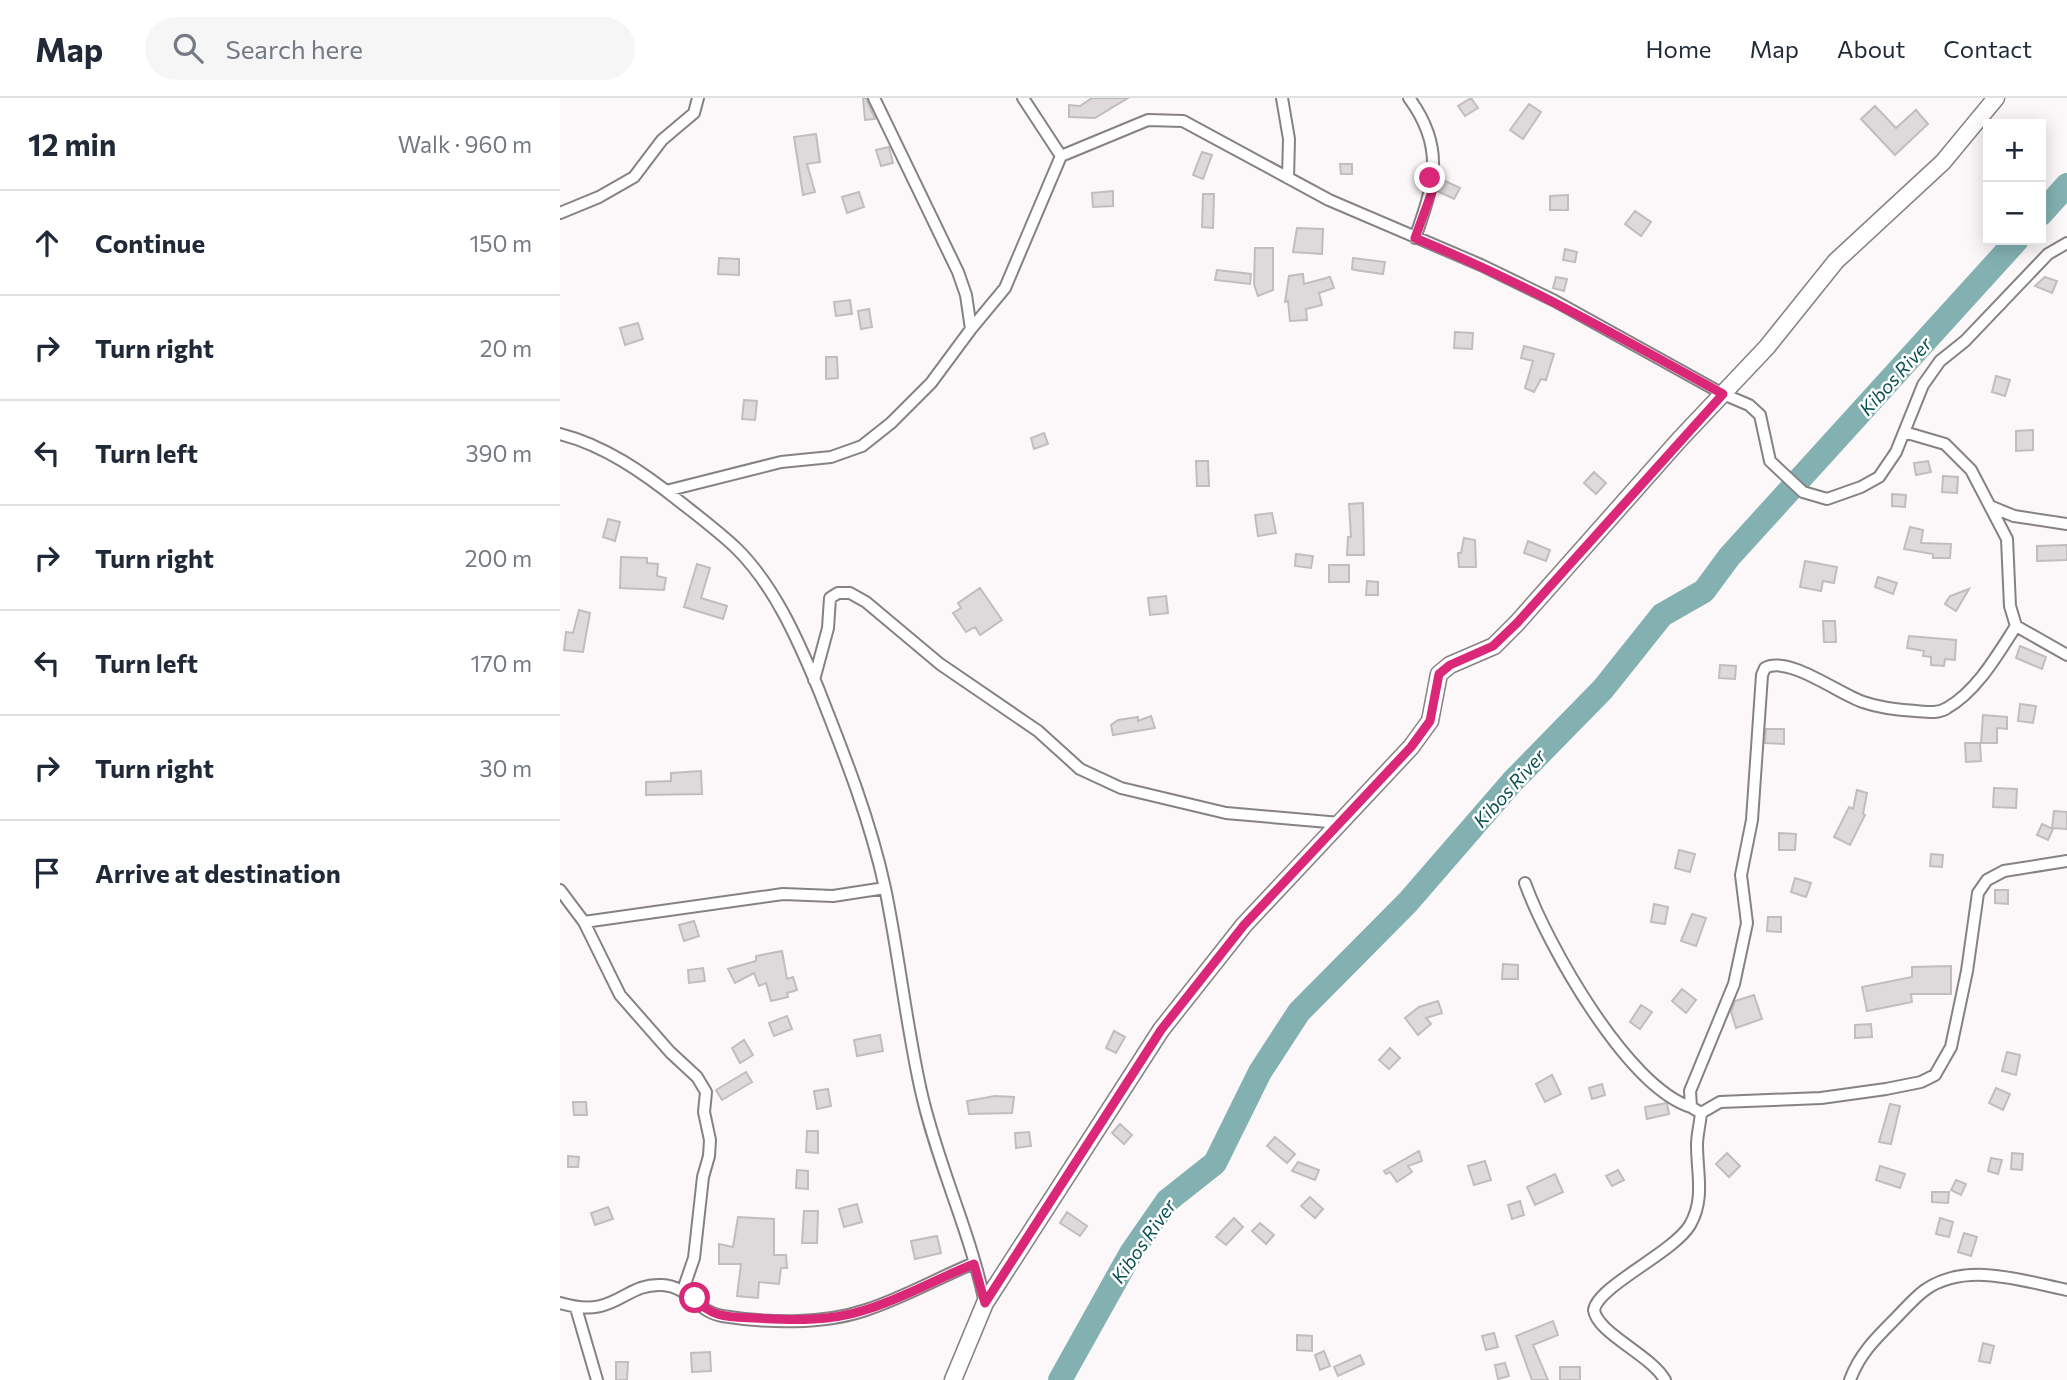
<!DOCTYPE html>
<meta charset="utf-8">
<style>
body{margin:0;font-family:Commissioner,sans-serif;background:#f6f6f7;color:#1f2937}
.controls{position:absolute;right:21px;top:21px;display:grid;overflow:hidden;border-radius:0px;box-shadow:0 4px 18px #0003}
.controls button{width:63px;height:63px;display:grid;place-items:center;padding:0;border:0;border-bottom:2px solid #e0e1e3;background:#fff;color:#1f2937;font:35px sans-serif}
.stop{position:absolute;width:21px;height:21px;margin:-16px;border:5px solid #db2777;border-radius:50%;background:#fff}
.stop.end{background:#db2777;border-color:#fff;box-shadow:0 2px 7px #0008}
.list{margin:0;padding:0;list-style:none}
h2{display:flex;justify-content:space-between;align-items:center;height:91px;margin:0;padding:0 28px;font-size:30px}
h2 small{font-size:23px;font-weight:400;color:#747a83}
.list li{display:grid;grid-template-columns:46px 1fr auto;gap:21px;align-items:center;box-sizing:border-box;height:105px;padding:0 28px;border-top:2px solid #e0e1e3}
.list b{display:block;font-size:26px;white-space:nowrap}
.list em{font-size:23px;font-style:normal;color:#747a83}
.icon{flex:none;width:38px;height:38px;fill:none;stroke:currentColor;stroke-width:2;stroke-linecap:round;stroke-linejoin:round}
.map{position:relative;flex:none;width:1507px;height:1282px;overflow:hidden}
header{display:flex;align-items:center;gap:42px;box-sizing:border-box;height:98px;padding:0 35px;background:#fff;border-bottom:2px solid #e0e1e3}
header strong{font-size:33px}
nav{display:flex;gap:38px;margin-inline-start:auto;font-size:24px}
.search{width:490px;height:63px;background:#f6f6f7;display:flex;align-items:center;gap:18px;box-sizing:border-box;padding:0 24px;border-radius:38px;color:#747a83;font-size:26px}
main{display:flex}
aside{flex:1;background:#fff}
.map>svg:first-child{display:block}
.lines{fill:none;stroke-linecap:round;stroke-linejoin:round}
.river{stroke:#83b1b1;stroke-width:24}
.building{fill:#dedadb;stroke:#c1bdbe;stroke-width:2}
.minor-casing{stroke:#868283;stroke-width:14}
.secondary-casing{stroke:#868283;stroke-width:19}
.minor{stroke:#fff;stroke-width:10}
.secondary{stroke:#fff;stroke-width:16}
.route{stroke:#db2777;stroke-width:9}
.labels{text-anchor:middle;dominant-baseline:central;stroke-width:5;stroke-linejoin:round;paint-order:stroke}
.water-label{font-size:19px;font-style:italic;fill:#0b5051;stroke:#fff}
</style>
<header>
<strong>Map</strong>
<div class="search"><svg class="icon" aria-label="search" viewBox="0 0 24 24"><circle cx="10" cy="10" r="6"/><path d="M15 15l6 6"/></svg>Search here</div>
<nav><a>Home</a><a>Map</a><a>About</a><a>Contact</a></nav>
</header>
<main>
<aside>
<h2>12 min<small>Walk · 960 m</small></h2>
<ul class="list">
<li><svg class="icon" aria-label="ahead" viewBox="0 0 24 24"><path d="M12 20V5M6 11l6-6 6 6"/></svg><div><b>Continue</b></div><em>150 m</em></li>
<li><svg class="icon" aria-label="right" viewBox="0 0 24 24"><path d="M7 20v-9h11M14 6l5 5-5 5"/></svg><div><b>Turn right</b></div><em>20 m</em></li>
<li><svg class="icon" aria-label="left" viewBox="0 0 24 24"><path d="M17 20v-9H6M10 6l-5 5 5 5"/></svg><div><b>Turn left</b></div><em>390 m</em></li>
<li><svg class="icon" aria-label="right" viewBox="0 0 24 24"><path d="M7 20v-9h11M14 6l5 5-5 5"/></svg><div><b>Turn right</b></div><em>200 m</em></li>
<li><svg class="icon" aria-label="left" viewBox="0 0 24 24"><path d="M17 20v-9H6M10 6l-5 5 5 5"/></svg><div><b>Turn left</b></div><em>170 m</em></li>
<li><svg class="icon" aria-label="right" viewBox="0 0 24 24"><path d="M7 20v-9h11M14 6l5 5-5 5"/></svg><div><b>Turn right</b></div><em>30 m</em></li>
<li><svg class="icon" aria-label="arrive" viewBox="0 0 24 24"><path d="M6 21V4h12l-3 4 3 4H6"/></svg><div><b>Arrive at destination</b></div></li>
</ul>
</aside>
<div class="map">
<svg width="1507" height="1282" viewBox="0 0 1507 1282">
<rect width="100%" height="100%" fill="#fcf7f8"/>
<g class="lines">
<path class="river" d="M1481,116L1507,87
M500,1282L571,1155L607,1103L655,1065L700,974L739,914L848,804L952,684L1043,591L1102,517L1144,493L1169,459L1457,142"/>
</g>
<path class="building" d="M303,0H306L315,21L305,22Z
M532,0H568L535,20L509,19V7L520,8Z
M911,0L918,10L905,18L898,8Z
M969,6L981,14L963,41L950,32Z
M1315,8L1336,30L1356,12L1368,26L1335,57L1301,21Z
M256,36L260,64L247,66L255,94L243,97L234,39Z
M329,49L333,65L321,68L316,52Z
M642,54L652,57L643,81L633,77Z
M780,66H792V76H781Z
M881,81L900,90L894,101L877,93Z
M553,93V108L533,109L532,95Z
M299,94L304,109L287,115L282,99Z
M643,96H654L653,130L642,129Z
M1008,97V112H990V98Z
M1075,113L1091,124L1081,138L1065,126Z
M737,130L763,131L762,156L733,154Z
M695,150H713V192L698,198L694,186Z
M1005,151L1017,154L1015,164L1003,162Z
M159,160L179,161V177L158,176Z
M793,160L825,164L823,176L795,172L792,171Z
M657,172L691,176L690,186L655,182Z
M743,176L744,186L770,179L774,190L759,195L762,207L746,211L747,222L730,223L728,203L725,204L729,178Z
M996,179L1007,181L1004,193L993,190Z
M1485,179L1497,183L1492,195L1475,188Z
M290,202L292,216L276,218L274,204Z
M309,211L312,229L301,231L298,213Z
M78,225L83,241L65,247L60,230Z
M895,234L913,235L912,251L894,250Z
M964,248L994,256L986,282L981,281L974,294L965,290L973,263L961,260Z
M266,259H277L278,280L266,281Z
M1436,278L1450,282L1445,298L1432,294Z
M184,302L197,303L195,322L182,321Z
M1473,332V352L1456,353V333Z
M484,335L488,346L474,351L471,340Z
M636,363H648L649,388H637Z
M1368,363L1371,374L1356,377L1354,365Z
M1034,374L1046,385L1036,396L1024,385Z
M1383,378L1398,379L1397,395L1382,394Z
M1332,396L1346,397L1345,409L1332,408Z
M803,405L804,457H787L788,439H791L789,406Z
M712,415L716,435L698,438L695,417Z
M48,421L60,424L55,443L43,439Z
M1350,429L1363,432L1361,445L1391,446L1390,460H1373V456L1344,451Z
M904,440L915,442L916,469H899L898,455H901Z
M968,443L990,452L986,463L964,455Z
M1507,447V462L1477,463V448Z
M736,456L753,458L751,470L735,468Z
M61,459L87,460V465L98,466L97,478L106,480L104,492L60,490Z
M1245,463L1277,469L1274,485L1263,483L1261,493L1240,489Z
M137,466L150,470L141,500L167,508L163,521L124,509Z
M769,467H789V484H769Z
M1318,479L1337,485L1333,496L1315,489Z
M807,483L818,484V497H806Z
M420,490L442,522L420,537L415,529L406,534L393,515L401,510L398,505Z
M1409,491L1396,513L1385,506L1390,498Z
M606,498L608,515L590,517L588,500Z
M19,512L30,515L23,554L4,552L6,534L13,535Z
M1263,523H1275L1276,544H1264Z
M1349,538L1396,542L1395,562L1385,561L1384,568L1371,567V559L1363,558L1364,553L1347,550Z
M1460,548L1486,559L1482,571L1456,560Z
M1160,567L1176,568L1175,581L1159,580Z
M1460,606L1476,608L1473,625L1458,623Z
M1423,617L1447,619V631L1437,630V645H1421Z
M591,618L595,630L553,637L551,627L558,622L578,619V623Z
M1206,631H1224V646L1205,645Z
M1405,645H1420L1421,663L1406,664Z
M141,673L142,696L86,697V684L111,683V675Z
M1434,690L1457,691L1456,710L1433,709Z
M1297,692L1307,695L1303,716L1305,717L1290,747L1274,739L1289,709L1293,711Z
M1494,713L1507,714V731L1492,730Z
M1482,726L1493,731L1488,742L1477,737Z
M1219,735L1236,736L1235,752H1219Z
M1119,752L1135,756L1130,774L1115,770Z
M1371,756L1383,757L1382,769L1370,768Z
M1235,780L1251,785L1246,799L1231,794Z
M1435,792H1448V806L1435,805Z
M1094,806L1108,809L1105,826L1091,824Z
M1132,816L1146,820L1136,848L1121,843Z
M1208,819H1221V834L1207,833Z
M134,823L139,838L124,843L119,827Z
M222,853L227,881L233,879L237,892L227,895L228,899L211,903L206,885L199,888L194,875L175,885L168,871L196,863V858Z
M943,866L958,867V881H942Z
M1391,868V896H1351L1352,904L1307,913L1302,889L1352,879V869Z
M143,870L145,883L129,885L128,872Z
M1122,891L1136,902L1126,915L1112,903Z
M1194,897L1202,921L1176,930L1171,914L1175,903Z
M878,903L882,915L866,920L871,926L858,937L845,920L859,909Z
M1081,907L1092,914L1080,931L1070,924Z
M227,918L232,931L214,938L209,925Z
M1311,926L1312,939L1295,940V927Z
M554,933L565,939L556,955L546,950Z
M320,937L323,953L297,958L294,942Z
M184,942L193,957L180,965L172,950Z
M830,950L840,960L829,971L819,962Z
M1447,954L1460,957L1456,977L1442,973Z
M186,974L192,984L162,1002L156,992Z
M992,977L1001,996L985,1004L976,986Z
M1042,986L1045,997L1032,1001L1029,990Z
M1436,990L1450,996L1443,1012L1429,1005Z
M268,991L271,1008L257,1011L254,993Z
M435,998L454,999L452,1015L409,1016L407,1003Z
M13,1004H26L27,1017H14Z
M1107,1005L1109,1016L1087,1021L1085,1009Z
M1330,1006L1340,1008L1331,1046L1319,1044Z
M560,1026L572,1037L564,1046L552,1035Z
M247,1033H258V1055L246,1054Z
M469,1034L471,1048L456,1050L455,1035Z
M715,1039L735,1056L727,1065L707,1048Z
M859,1053L862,1063L848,1068L852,1074L837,1084L830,1074L826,1076L824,1073Z
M1167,1055L1180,1068L1169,1079L1156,1066Z
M1452,1055L1463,1056L1462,1072L1451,1071Z
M8,1058L19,1059L18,1069H8Z
M1431,1060L1442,1062L1438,1076L1428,1073Z
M925,1063L931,1082L914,1087L908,1068Z
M738,1064L759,1072L755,1082L732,1073Z
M1320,1068L1345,1076L1340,1090L1316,1082Z
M237,1072L248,1073V1091L236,1090Z
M1058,1072L1064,1082L1052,1088L1046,1078Z
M995,1076L1003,1094L975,1107L967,1089Z
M1396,1082L1406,1086L1401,1097L1391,1092Z
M1372,1094H1389L1388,1105L1372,1104Z
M750,1099L763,1111L755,1120L741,1108Z
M960,1103L964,1117L952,1121L948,1107Z
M297,1106L302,1124L284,1129L279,1111Z
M48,1109L53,1121L35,1127L31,1115Z
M244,1113H258L257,1145H242Z
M507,1114L527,1128L520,1138L500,1125Z
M178,1119L214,1121V1157H226L227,1170H221L219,1186L199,1184L198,1200L177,1198L181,1166H159V1146L173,1149Z
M674,1120L683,1129L666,1147L656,1139Z
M1380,1120L1393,1124L1389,1139L1376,1136Z
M700,1125L714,1137L706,1146L692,1133Z
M1404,1135L1417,1139L1411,1158L1398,1154Z
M377,1138L381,1155L355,1161L351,1143Z
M993,1223L998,1237L973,1247L988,1282H972L956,1238Z
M934,1235L938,1249L926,1252L922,1238Z
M737,1237L752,1238V1253L737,1252Z
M1423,1245L1434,1248L1430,1265L1419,1263Z
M764,1253L770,1268L760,1272L755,1257Z
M150,1254L151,1273L132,1274L131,1255Z
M800,1257L804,1266L778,1278L774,1269Z
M56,1264H68L67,1282H56Z
M945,1265L949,1278L938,1281L935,1267Z
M1000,1269H1020V1282H1000Z"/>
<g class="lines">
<g class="minor-casing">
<path id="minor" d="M314,0L398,174L406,197L411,231
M463,0L501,58
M722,0L729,41L728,80
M849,0C886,50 874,86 855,140
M0,115L39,99L74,79L102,42L134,15L138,0
M1344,334L1385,346L1411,372L1447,441L1450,508L1456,528L1507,557
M0,336C44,347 84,375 119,403C138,418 158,433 176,450C214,487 238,542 258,590C284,656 310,721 325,790C339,857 346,926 361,993C377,1065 410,1133 425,1205
M106,393L221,364L271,359L302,348L331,325L371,285L411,231L445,190L501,58L588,22L623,23L769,102L921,167L995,203L1163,296L1189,307L1200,317L1210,363L1243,394L1267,401L1301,389L1319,379L1336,354L1363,287L1380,263L1405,243L1488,156L1507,145
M1432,409L1454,418L1507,426
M254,582L268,530L270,500L278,495H290L306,504L380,566L478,633L520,671L561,690L666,715L780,725
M965,785C987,846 1067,989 1131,1009
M0,792L24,824L60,897L110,954L137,979L146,994L144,1014L150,1042L149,1058L143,1079L134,1160L123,1192
M24,824L223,796L273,798L325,790
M1141,1015L1131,1009L1130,993L1174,886L1187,825L1181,777L1192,722L1202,577L1205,570C1228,557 1279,596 1303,604C1320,610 1338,612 1356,613C1367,614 1378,616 1387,610C1417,593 1438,556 1456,528
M0,1205C57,1222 62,1185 102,1187C129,1188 137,1214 162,1218C206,1225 262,1227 306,1212C343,1200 378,1180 414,1165
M16,1210L37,1282
M1105,1282C1091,1257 1037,1235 1034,1212C1038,1188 1113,1155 1130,1127C1145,1101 1137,1075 1137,1047C1137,1037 1140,1026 1141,1015L1160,1004L1261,1000L1326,991L1361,984L1375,977L1391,949L1407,873L1418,795L1427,782L1444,773L1507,763
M1290,1282C1299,1257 1315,1241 1334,1222C1344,1212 1354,1200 1365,1192C1406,1163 1463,1183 1507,1192"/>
</g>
<g class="secondary-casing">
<path id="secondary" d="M393,1282L425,1205L601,932L684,827L851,649L870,623L879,576L890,567L934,548L957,525L1120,341L1207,249L1276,163L1383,64L1436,0"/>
</g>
<use href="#minor" class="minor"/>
<use href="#secondary" class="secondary"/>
</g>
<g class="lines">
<path class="route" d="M135,1200C151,1220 169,1219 193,1220C230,1222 269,1224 305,1212C342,1201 378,1180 414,1166L425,1205L601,932L684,827L851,649L870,623L879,576L890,567L933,548L957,525L1163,296C1062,240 963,184 855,140L873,91L870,80"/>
</g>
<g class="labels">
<g class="water-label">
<text transform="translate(1335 278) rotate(-48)">Kibos River</text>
<text transform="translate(949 690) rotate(-48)">Kibos River</text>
<text transform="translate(583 1143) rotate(-55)">Kibos River</text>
</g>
</g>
</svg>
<div class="controls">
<button>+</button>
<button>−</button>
</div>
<div class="stop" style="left:135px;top:1200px"></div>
<div class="stop end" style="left:870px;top:80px"></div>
</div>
</main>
